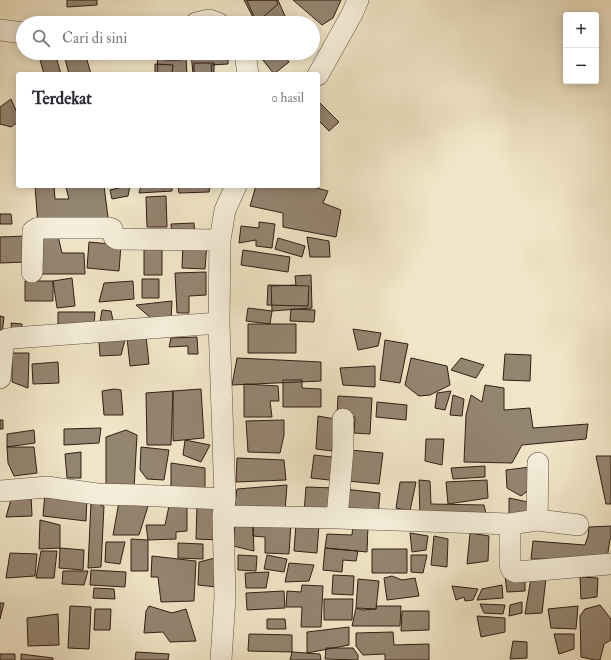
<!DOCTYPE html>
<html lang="id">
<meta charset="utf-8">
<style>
body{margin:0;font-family:"IM FELL Double Pica",serif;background:#f2f2f3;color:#2b2b33}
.controls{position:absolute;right:12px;top:12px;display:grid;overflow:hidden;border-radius:4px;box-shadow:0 2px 10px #0003}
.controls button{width:36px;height:36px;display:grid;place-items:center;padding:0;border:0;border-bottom:1px solid #e1e1e2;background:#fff;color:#2b2b33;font:20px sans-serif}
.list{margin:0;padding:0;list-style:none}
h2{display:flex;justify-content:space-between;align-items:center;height:52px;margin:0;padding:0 16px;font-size:17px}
h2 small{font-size:13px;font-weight:400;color:#7c7c81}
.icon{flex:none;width:22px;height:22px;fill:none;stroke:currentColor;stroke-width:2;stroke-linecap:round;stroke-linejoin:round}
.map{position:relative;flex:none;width:611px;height:660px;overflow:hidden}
.search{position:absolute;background:#fff;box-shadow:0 2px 10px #0003;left:16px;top:16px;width:304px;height:44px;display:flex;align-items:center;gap:10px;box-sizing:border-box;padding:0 14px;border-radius:22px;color:#7c7c81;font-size:15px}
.panel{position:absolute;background:#fff;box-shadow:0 2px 10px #0003;left:16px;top:72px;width:304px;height:116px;border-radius:4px}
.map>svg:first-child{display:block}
.building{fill:#948571;stroke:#311e15}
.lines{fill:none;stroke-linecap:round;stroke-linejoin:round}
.minor-casing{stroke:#615041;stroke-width:22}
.minor{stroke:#f5eeda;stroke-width:21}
</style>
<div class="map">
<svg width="611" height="660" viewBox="0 0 611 660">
<rect width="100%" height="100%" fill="#f0e5c6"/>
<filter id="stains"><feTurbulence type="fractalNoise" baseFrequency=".005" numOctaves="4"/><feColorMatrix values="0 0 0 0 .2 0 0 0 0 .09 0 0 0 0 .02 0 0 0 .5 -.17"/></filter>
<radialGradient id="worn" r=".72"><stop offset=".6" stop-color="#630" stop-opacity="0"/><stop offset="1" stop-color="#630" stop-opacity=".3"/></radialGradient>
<path class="building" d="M67,0H97V5L67,7Z
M244,0H276L278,4L256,23Z
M251,0H278L285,16L268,23H257L247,1Z
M293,0H341L333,18L322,25Z
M38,53H55L61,74H44Z
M71,53H85L91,74H69L64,55Z
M157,53H179V59H186L187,74H158Z
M164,53H181V60H164Z
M191,53H228V64L211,65L212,74H193Z
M195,53H223V55H195Z
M259,53H282L289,62L274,74L258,54Z
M194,63H214V74H194Z
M155,64L173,65L172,74H155Z
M11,99L18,115V122L11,127L0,124V107Z
M318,101L339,122L329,131L318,120Z
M35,186H54L55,199H69L66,188L71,186H104L109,225L38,226Z
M127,186H130L128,196L112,199L110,190Z
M141,186H172V191L139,193Z
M178,186H210L209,192L179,193Z
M256,186H309L328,191L323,203L341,210L336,237L283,227V213L250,206Z
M166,196L167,227H147L146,197Z
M0,214H11L12,224H0Z
M259,222L275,224L272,248L256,246V240L239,243L241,226L259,228Z
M194,223L195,236L172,237L171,224Z
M57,232L62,253H84L85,274H38L36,233Z
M26,236L27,262L0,263V237Z
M307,237L329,241L330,257H310Z
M278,238L305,246L302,257L275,249Z
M89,242L121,245L119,271L87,268Z
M183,242L207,243L205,269L182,268Z
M144,246H162V275H144Z
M243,250L290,257L288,272L241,265Z
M206,272V295L189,296V313H177L175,273Z
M311,275L312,308L272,311L271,286L296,285L295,276Z
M72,278L75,306L57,308L53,281Z
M142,279H159V298H142Z
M25,281H53V301H25Z
M133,281L134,299L99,302L104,283Z
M268,285L309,286L308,306L267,305Z
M172,301L171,319L153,320L136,305Z
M248,308L272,311L270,324L246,321Z
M291,309L315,310L314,322L290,321Z
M102,310L111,311L114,325L99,328Z
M58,312H95L94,326L58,330Z
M0,316L4,317L2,334H0Z
M11,323L22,324V331L12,332Z
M248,324H296V353H248Z
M353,329L381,333L378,346L358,350Z
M146,336L149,364L130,366L127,338Z
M197,337L198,354H188V346L169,347L171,338Z
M125,340L121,355L100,356L99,342Z
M385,340L408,344L400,383L380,380Z
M12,353H29L28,388L12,382Z
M505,354L531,355L530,381L503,380Z
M237,358L321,362V381L232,385Z
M411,358L447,366L450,385L430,395L419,396L405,385Z
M461,358L484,365L476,378L451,370Z
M58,362L59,383L33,384L32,364Z
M375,366V387L343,385L340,368Z
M283,380H302V388L321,389V407H283Z
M244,384L278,386L279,401H270L272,417H244Z
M485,385L504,388V410L530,408L533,428L588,424L586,439L522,445L512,463L464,462L466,415L471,395L482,402Z
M114,389L121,390L123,415H104L102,391Z
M201,389L204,438L173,441V391Z
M173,391L171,445H147L146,393Z
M451,391L445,410L435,408L437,393Z
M453,395L464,399L462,416L450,415Z
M338,396L372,398L370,434L354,433L355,417L337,416Z
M377,402L407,405L406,420L376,417Z
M318,416L335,419L332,451L316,449Z
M0,420H3V429H0Z
M284,420V435L280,453L248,452L246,421Z
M101,428L99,443L64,445V429Z
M34,430L35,443L7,447V434Z
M126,430L137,435L134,489L106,490V437Z
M426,439H444L442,465L425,461Z
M185,440L210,445L201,462L183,455Z
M7,447H34L37,473L14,476L8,463Z
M141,447L169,450L164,480L147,479L140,470Z
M350,450L383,453L379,484L347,481Z
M81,452V478H67L65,454Z
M314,455L341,458L338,481L311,478Z
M596,456H611V504H606Z
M237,458L284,460L286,480L236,482Z
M171,463L205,468V489L171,490Z
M485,466V477L453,479L451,468Z
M530,467V489L521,496L507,488L506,470Z
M419,480L430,481L431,504L484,505L487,518H420Z
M487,480L488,498L448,504L446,482Z
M400,482H416L410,511L396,508Z
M287,485L285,511L234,510L237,489Z
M306,487L336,488L334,514L304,513Z
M344,489L380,493L378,516L342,512Z
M45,492L87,498L86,521L43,516Z
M31,494L32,516L6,517L12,496Z
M509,498L533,503L532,514L509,519Z
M91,502L104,506L101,567L88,568Z
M119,502L149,503L139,535H113Z
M218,503L219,540L196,539L197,504Z
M169,506L187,507V531L176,532V539L148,540L146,525H165Z
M40,520L60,525V548L39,549Z
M253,522L291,523L289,554L265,553V537L253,536Z
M235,523L253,526L254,551L233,546Z
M296,523L319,524L317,553L294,551Z
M353,524L368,525L367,552L325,548L327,534L352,535Z
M611,526V539H610L607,559H531L533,541L585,545L588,536L589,527Z
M410,533L428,536L426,550L412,552Z
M470,533L489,536L488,561L467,564Z
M434,536L448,539L447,567L431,565Z
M131,539L148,540V571H131Z
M106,542H125L120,564L105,562Z
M178,543L203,544V559L178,558Z
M60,548L84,550L83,570L59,568Z
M325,548L358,551L356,561L343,560L342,572L323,570Z
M372,549H407V573H372Z
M41,551H57L54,578H36Z
M10,553L37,554L35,576L6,578Z
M238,555L257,556L256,571L238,570Z
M267,555L287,559L284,572L264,569Z
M411,555H427L423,573L411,572Z
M152,556L196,561L194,601L161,602L158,577H151Z
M215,558L216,587L198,585L199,562Z
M289,563L314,565L309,581L285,582Z
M91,570L126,572L125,587L90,585Z
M63,571H88L84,585L62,584Z
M269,572L266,588H246L245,573Z
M333,575L354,576L353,595L332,594Z
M392,576L402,580L415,578L419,596L387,600L384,578Z
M505,576L525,577V591L507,592Z
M580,577L598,578L597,597L581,599Z
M531,578H546L542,613L525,614Z
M358,579L379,581L376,609L356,608Z
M302,585L323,586L321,627H301L302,607H286L287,591L301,592Z
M502,585L503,598L477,600L482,589Z
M452,586L478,589L473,600L465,601L464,597L456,600Z
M94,588L114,589L115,599L93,598Z
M284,591L285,608L247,610L246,593Z
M324,599H353L352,620H324Z
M522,602V613L509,616L510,605Z
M0,603H4L0,619Z
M480,604L505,605L503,614L484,613Z
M600,605L611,619V640L604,644L600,660H595L581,657L580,616L585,609Z
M70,606L91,607L89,649L68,648Z
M149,606L172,613L186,609L196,641L170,642L163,632L144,633L146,611Z
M377,606H401L400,626H352L356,608L362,610L376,609Z
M578,606L576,629L551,628L548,609Z
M95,609H111L110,630H94Z
M402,611H429V630L401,631Z
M58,614L59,645L28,646L27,618Z
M477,616L505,618V632L481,637Z
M267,619H285L286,629H267Z
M349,627V645L307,653V632Z
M393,632L394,645L429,644V660H385V654L363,655L356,646V633Z
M249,634L292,635V652L248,651Z
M554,634H574V649L559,654Z
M513,641L527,642V658L510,659Z
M326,648H353L358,655V660L325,659Z
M136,652L169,654L168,660H135Z
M292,652L320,654L321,660H290Z
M0,654H15V660H0Z
M21,654L53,658V660H21Z"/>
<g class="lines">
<g class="minor-casing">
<path id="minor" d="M196,23L209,20L218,23
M0,30L23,33
M245,53L248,74
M318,75L352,14L358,0
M32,272L33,231L38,228H109L112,229L114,237L117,239L220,240
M0,378L3,346L7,339L13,338L219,323
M0,491L47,487L97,494L136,495L225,499
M223,516L337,518L510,524L537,520L578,525
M337,518L343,449V419
M537,520L538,463
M510,524V565L512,570L516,572L611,564
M221,660L225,597L223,516L225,499L219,323L220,240L225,210L236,186"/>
</g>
<use href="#minor" class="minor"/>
</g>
<rect width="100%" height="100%" filter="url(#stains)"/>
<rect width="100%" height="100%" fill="url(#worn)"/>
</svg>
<div class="controls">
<button>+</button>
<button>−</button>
</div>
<div class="search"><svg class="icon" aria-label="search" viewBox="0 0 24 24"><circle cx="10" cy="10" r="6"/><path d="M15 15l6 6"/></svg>Cari di sini</div>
<section class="panel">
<h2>Terdekat<small>0 hasil</small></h2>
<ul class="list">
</ul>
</section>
</div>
